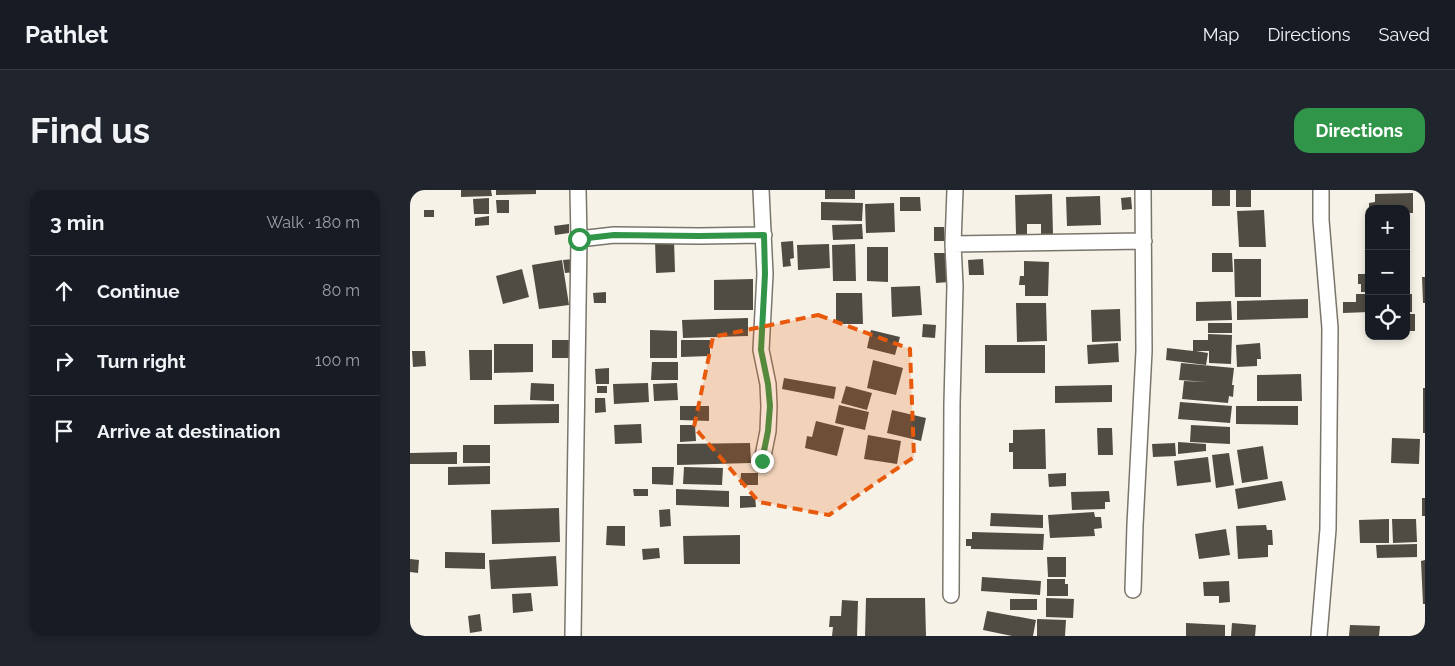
<!DOCTYPE html>
<meta charset="utf-8">
<style>
body{margin:0;font-family:Raleway,sans-serif;background:#20242c;color:#f1f3f6}
.controls{position:absolute;right:15px;top:15px;display:grid;overflow:hidden;border-radius:10px;box-shadow:0 2px 8px #0003}
.controls button{width:45px;height:45px;display:grid;place-items:center;padding:0;border:0;border-bottom:1px solid #363941;background:#171b24;color:#f1f3f6;font:25px sans-serif}
.stop{position:absolute;width:15px;height:15px;margin:-11px;border:4px solid #319549;border-radius:50%;background:#fff}
.stop.end{background:#319549;border-color:#fff;box-shadow:0 1px 5px #0008}
.list{margin:0;padding:0;list-style:none}
h2{display:flex;justify-content:space-between;align-items:center;height:65px;margin:0;padding:0 20px;font-size:21px}
h2 small{font-size:16px;font-weight:400;color:#9ea1a6}
.list li{display:grid;grid-template-columns:32px 1fr auto;gap:15px;align-items:center;box-sizing:border-box;height:70px;padding:0 20px;border-top:1px solid #363941}
.list b{display:block;font-size:19px;white-space:nowrap}
.list em{font-size:16px;font-style:normal;color:#9ea1a6}
.icon{flex:none;width:28px;height:28px;fill:none;stroke:currentColor;stroke-width:2;stroke-linecap:round;stroke-linejoin:round}
.map{position:relative;flex:none;width:1015px;height:446px;overflow:hidden;border-radius:15px}
header{display:flex;align-items:center;gap:30px;box-sizing:border-box;height:70px;padding:0 25px;background:#171b24;border-bottom:1px solid #363941}
header strong{font-size:24px}
nav{display:flex;gap:28px;margin-inline-start:auto;font-size:18px}
.intro{display:flex;align-items:center;justify-content:space-between;box-sizing:border-box;height:120px;padding:0 30px}
h1{margin:0;font-size:35px}
.button{padding:12px 22px;border-radius:15px;background:#319549;color:#fff;font-size:18px;font-weight:700}
main{display:flex;gap:30px;padding:0 30px}
aside{flex:1;background:#171b24;border-radius:15px;box-shadow:0 2px 8px #0003}
.map>svg:first-child{display:block}
.building{fill:#504c43}
.lines{fill:none;stroke-linecap:round;stroke-linejoin:round}
.street-casing{stroke:#7a766c;stroke-width:18}
.street{stroke:#fff;stroke-width:15}
.route{stroke:#319549;stroke-width:6}
.marked{fill:#e8590c;fill-opacity:0.2;stroke:#e8590c;stroke-width:4;stroke-dasharray:10 6;stroke-linejoin:round}
</style>
<header>
<strong>Pathlet</strong>
<nav><a>Map</a><a>Directions</a><a>Saved</a></nav>
</header>
<div class="intro"><h1>Find us</h1><a class="button">Directions</a></div>
<main>
<aside>
<h2>3 min<small>Walk · 180 m</small></h2>
<ul class="list">
<li><svg class="icon" aria-label="ahead" viewBox="0 0 24 24"><path d="M12 20V5M6 11l6-6 6 6"/></svg><div><b>Continue</b></div><em>80 m</em></li>
<li><svg class="icon" aria-label="right" viewBox="0 0 24 24"><path d="M7 20v-9h11M14 6l5 5-5 5"/></svg><div><b>Turn right</b></div><em>100 m</em></li>
<li><svg class="icon" aria-label="arrive" viewBox="0 0 24 24"><path d="M6 21V4h12l-3 4 3 4H6"/></svg><div><b>Arrive at destination</b></div></li>
</ul>
</aside>
<div class="map">
<svg width="1015" height="446" viewBox="0 0 1015 446">
<rect width="100%" height="100%" fill="#f6f2e7"/>
<path class="building" d="M51,0H81L82,6L51,7Z
M86,0H126V4L86,5Z
M415,0H445V9H415Z
M802,0H820V16H802Z
M826,0H841V17H826Z
M1003,3V23H996V19H959V13L965,12V4Z
M642,4L643,45H631V34H617V44H606L605,5Z
M690,6L691,35L657,36L656,7Z
M490,7H510L511,21H490Z
M721,7L722,19L712,20L711,8Z
M79,8V24H64L63,9Z
M86,10H99V23H87Z
M411,12L453,13L452,31L411,30Z
M484,13L485,42L456,43L455,14Z
M14,20H24V27H14Z
M854,20L856,57H829L827,21Z
M79,26V35L65,36V28Z
M159,34V43L145,45L144,36Z
M452,34L453,49L423,50L422,35Z
M524,37H534L535,51H524Z
M264,50L265,82L246,83L245,51Z
M383,51L384,68L380,69L381,76L373,77L371,52Z
M419,54L420,78L388,80L387,55Z
M445,54L446,91H423L422,55Z
M457,57H478V92L457,91Z
M524,63H537L539,92L526,93Z
M802,63H822L823,82H802Z
M164,69L165,82L155,83L153,70Z
M573,69L574,85H559L558,70Z
M824,69H851V107H825Z
M152,70L159,115L129,119L122,75Z
M614,71L639,72L638,106H615V95H609L610,86H614Z
M112,79L119,107L93,114L86,86Z
M948,84H959V102H951V94H948Z
M1012,87H1015V113H1013Z
M343,89V120H304V90Z
M510,96L512,125L482,127L481,97Z
M196,102V113H184L183,103Z
M426,103H452L453,134H426Z
M946,104H959V122L933,123V112H946Z
M996,104H1002V122H996Z
M898,109V128L827,130V111Z
M821,111L822,130L786,131V112Z
M606,113H636L637,151L607,152Z
M710,119L711,151L682,152L681,120Z
M996,124H1005V141H996Z
M338,128V146L273,148L272,130Z
M798,133H822V143H798Z
M513,134L526,135L525,148L512,147Z
M240,140L267,141V168H240Z
M461,140L490,147L485,165L457,158Z
M798,144L822,145L821,174L799,173V161H786L798,163L796,175L756,170L757,158L783,161V150H798Z
M142,150H164V168H142Z
M271,150H300V166L271,167Z
M708,153L709,172L678,174L677,155Z
M850,153L851,169H847V176L827,177L826,155Z
M84,154H123V182L84,183Z
M575,155H635V183H575Z
M59,160H82V190H60Z
M2,161H15L16,176L3,177Z
M463,170L493,178L486,205L457,198Z
M242,172H268V190H241Z
M771,173L824,178L822,195H824L823,207L819,206L818,213L772,209L774,191L797,192L769,190Z
M199,178V194H186L185,179Z
M891,184L892,211H847V185Z
M374,188L426,197L424,209L372,199Z
M121,193L144,194V211L120,210Z
M238,193L239,212L204,214L203,194Z
M267,193L268,210L244,211L243,194Z
M702,195V212L645,213V196Z
M187,196H197V203H187Z
M436,196L462,203L457,220L431,213Z
M1013,198H1015V243H1013Z
M185,208H195L196,222L185,223Z
M770,212L822,216L820,233L768,229Z
M149,214V233L84,234V215Z
M429,215L459,222L455,240L425,233Z
M270,216H299V231L270,230Z
M826,216H888V235L826,234Z
M482,220L516,228L511,251L477,243Z
M406,231L434,238L427,266L395,258L397,246L402,247Z
M231,234L232,253L205,254L204,235Z
M270,235H285L286,251L270,252Z
M781,235L820,237V254L780,252Z
M687,238H702L703,265H688Z
M635,239L636,279H603V262H599V253H603V240Z
M458,245L491,251L487,274L454,269Z
M982,248L1010,249L1009,274L981,273Z
M768,252L796,254V261L768,264Z
M340,253L341,273L267,275V254Z
M765,253L766,266L743,267L742,254Z
M53,255H80V273H53Z
M853,256L858,289L832,293L827,260Z
M47,262V274H0V263Z
M819,263L824,295L806,298L802,265Z
M798,267L801,292L767,296L764,271Z
M80,276V294L38,295V277Z
M242,277H264L263,295L242,294Z
M274,277L313,278L312,295L273,294Z
M331,283H348V295H330Z
M656,283V296L639,297L638,284Z
M872,291L876,310L828,319L825,299Z
M223,299H238V306H224Z
M266,299L319,301V317L266,315Z
M699,301L700,312H695V319L662,320L661,302Z
M330,306H345L346,317L330,318Z
M1012,308H1015V326H1012Z
M149,318L150,352L82,354L81,320Z
M260,319L261,336L250,337L249,320Z
M684,322L685,327H691L692,338L684,339L685,346L640,348L638,325Z
M581,323L633,325V338L580,336Z
M979,329V353H950L949,330Z
M982,329H1006L1007,352L983,353Z
M856,335L857,340H862L863,355H858V367L828,369L826,336Z
M197,336H215V356L196,355Z
M816,339L820,365L789,369L785,344Z
M562,342L634,344L633,360L561,359V356H556V349H562Z
M330,345V374H274L273,346Z
M1007,354V367L967,368L966,355Z
M249,358L250,368L233,370L232,359Z
M35,362L75,363V379L35,378Z
M146,366L148,396L81,399L79,370Z
M637,367H656V387H638Z
M0,369L9,370L8,383L0,382Z
M1015,370V414H1013L1011,371Z
M572,387L631,391L630,405L571,401Z
M637,389H655V394H658V406H637Z
M819,391L820,412L809,413V406H794L793,392Z
M121,403L123,421L103,423L102,404Z
M456,408H515L516,446H455Z
M636,408L664,409L663,428L636,427Z
M600,409H627V420H600Z
M432,410L448,411L447,446H422L423,437H419L420,426H431Z
M577,421L626,430L623,446H602L573,440Z
M70,424L72,441L60,443L58,426Z
M627,429L656,430L655,446H627Z
M776,433L815,435V446H776Z
M822,433L846,435L845,446H821Z
M940,435L970,436L969,446H939Z"/>
<g class="lines">
<g class="street-casing">
<path id="street" d="M351,0L355,84L351,160L358,194L359,216L358,241L352,271
M169,49L204,45L289,46L354,45
M543,54L734,51
M723,400L725,335L734,161L733,0
M541,405L542,213L545,96L543,54L545,0
M163,446L169,49L168,0
M909,446L918,339L920,138L911,30V0"/>
</g>
<use href="#street" class="street"/>
</g>
<g class="lines">
<path class="route" d="M169,49L204,45L289,46L354,45L355,84L351,160L358,194L360,216L358,241L352,271"/>
</g>
<path class="marked" d="M408,125L500,159L504,267L419,325L349,312L284,237L303,147Z"/>
</svg>
<div class="controls">
<button>+</button>
<button>−</button>
<button><svg class="icon" aria-label="locate" viewBox="0 0 24 24"><circle cx="12" cy="12" r="6"/><path d="M12 2v4M12 18v4M2 12h4M18 12h4"/></svg></button>
</div>
<div class="stop" style="left:169px;top:49px"></div>
<div class="stop end" style="left:352px;top:271px"></div>
</div>
</main>
